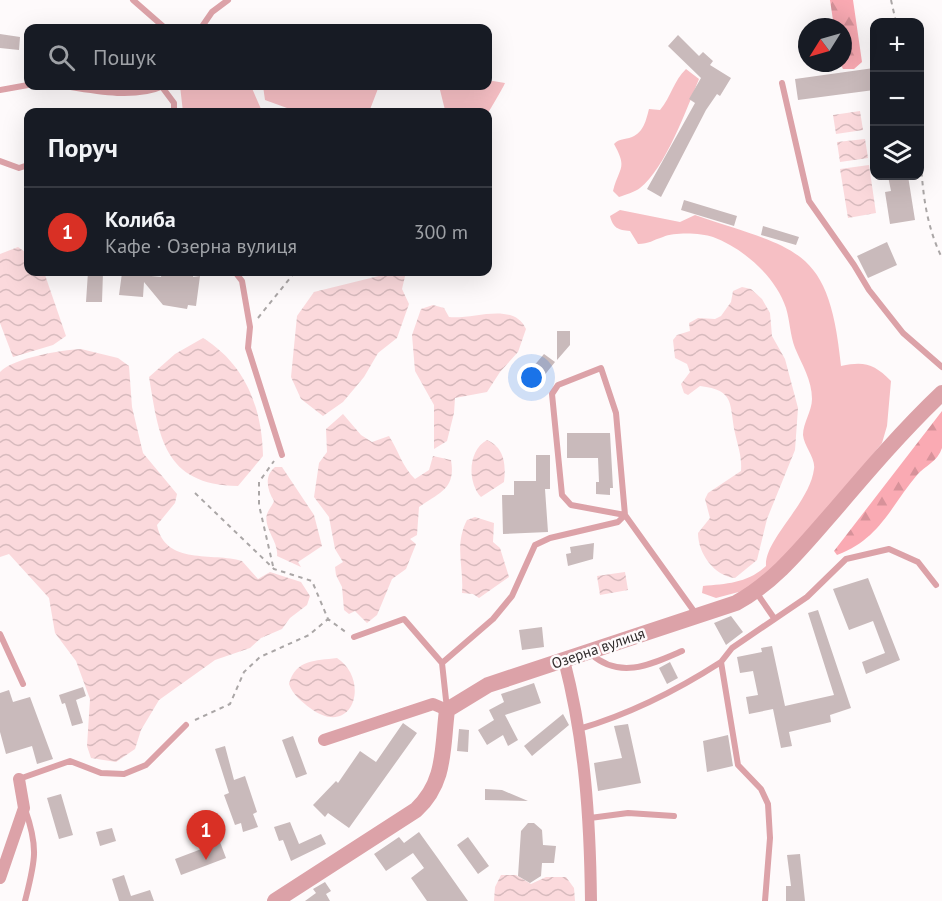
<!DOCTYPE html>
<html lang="uk">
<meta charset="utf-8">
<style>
body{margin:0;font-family:"PT Sans",sans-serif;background:#242831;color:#f1f3f6}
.controls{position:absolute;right:18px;top:18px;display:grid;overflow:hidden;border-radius:12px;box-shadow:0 6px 24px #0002}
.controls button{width:54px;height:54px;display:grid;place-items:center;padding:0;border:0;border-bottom:2px solid #363941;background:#171b24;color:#f1f3f6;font:30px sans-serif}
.compass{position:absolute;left:798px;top:18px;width:54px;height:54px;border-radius:50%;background:#171b24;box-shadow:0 6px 24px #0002;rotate:233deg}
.you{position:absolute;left:532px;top:378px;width:21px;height:21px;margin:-15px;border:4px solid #fff;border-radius:50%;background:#1a73e8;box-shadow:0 0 0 9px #1a73e833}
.badge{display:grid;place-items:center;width:39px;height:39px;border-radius:50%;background:#d93025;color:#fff;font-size:20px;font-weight:700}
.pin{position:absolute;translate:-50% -50px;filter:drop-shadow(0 2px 3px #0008)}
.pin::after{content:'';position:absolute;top:32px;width:21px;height:18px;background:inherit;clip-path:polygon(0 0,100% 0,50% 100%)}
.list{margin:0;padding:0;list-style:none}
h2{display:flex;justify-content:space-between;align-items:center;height:78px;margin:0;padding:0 24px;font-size:26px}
h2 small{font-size:20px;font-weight:400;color:#9ea1a6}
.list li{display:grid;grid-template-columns:39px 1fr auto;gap:18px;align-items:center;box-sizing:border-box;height:90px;padding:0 24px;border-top:2px solid #363941}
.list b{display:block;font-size:22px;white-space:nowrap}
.list p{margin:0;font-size:20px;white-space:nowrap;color:#9ea1a6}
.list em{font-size:20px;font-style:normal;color:#9ea1a6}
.icon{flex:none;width:33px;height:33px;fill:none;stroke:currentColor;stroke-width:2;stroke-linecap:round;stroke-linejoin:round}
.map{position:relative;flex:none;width:942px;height:901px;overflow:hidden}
.search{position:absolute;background:#171b24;box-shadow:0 6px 24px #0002;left:24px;top:24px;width:468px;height:66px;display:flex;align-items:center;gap:15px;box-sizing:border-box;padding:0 21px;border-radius:12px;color:#9ea1a6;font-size:22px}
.panel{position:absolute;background:#171b24;box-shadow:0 6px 24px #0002;left:24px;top:108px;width:468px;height:168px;border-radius:12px}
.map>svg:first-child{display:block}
.grass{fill:#f6bfc4}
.forest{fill:url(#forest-firs)}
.water{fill:url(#water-waves)}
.building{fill:#c9babb}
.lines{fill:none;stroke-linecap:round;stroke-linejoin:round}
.path{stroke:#aaa6a6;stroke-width:2;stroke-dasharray:4.5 4.5;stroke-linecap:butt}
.service{stroke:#dca2a8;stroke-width:6}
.minor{stroke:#dca2a8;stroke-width:12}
.tertiary{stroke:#dca2a8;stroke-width:16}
.labels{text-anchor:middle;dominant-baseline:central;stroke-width:5;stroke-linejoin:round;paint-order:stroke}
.street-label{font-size:15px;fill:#302b2b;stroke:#fefafb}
</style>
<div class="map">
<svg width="942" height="901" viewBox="0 0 942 901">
<defs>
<pattern id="forest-firs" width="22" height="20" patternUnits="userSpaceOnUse" patternTransform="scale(1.5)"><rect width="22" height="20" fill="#faaab3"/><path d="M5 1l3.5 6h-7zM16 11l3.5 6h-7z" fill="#d7929a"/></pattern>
<pattern id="water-waves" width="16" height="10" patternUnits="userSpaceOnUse" patternTransform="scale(1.5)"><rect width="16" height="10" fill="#fbd9dc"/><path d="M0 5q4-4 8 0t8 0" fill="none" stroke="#d7babd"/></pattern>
</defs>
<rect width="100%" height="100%" fill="#fefafb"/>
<path class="grass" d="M686,69L699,79C687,108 665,169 640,188C635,192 625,195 619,197L613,191C619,167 628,169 614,144C620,138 624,140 632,137C644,132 646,120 649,109L660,110C671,97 674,80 686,69Z
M493,81L505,83C504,86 490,110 488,113L448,112L445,110L439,86H488V82Z
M180,86H251L261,109L274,112H183Z
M263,86H379L369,112H298L265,100Z
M620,210L680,222L695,215C798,250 829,246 841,366C865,361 874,364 891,381L887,426L882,443L815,527L750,589L716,598L702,593L703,586C727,584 748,583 766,566C764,540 810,503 814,469C816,459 804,446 803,435C803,423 812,411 812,399C812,380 802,365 795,348C790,335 790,321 786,308C776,277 743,248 713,237C701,233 675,232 663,237C653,240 649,244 638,244L630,231C618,230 613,228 610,216Z"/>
<path class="forest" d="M830,0H853L862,62L854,69H843L840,63H843V27H834Z
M942,411C942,423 942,437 942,448C938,461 925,466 917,475C890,507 880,539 837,555L834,551Z"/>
<path class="water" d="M860,111L863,130L836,134L833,115Z
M865,139L868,158L840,162L837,142Z
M869,165L876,213L848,218L840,169Z
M18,247L28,254V272H44L66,336L53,345L13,357L0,323V254Z
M395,272H406L402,289L409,304L397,338L378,353L364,377L343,402L323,416L301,399L291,377L297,316L314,292Z
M742,287L751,289L762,299L770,313L772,336L785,359L798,408L795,450L767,519L757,560L735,578C714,576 698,553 698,533L710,518L705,499L708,493L741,471C742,456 738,447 735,433C729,405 736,390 700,386L688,395L684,393L681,384L690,372L687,364L675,358L673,340L677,335L690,331L689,323L698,318L715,319L721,316L731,302L733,291Z
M433,305L444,308L449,317C473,320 513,301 526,329L518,352L500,372L487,392L455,398L454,413L447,441L434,449V405L415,371L412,335L421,309Z
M203,338C245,364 262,407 263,456L238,486C163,485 159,436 149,377L175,354Z
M81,349L118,358L129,366L132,407L143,453L177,494L175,503L157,525C165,566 213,552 242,561L258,579L270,572L301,582L310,596L307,605L290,618L282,629L261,638L250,648L215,660L159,700L141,730L135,749L116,762L91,758L87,746L90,699L76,661L55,633L49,598L9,554L0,557V372C13,358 61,350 81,349Z
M343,414L361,435L372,442L389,436C398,450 403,468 415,479L429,470L433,456L451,460C456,489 440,492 419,507L417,535L410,539L416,544L406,569L392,579L377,615L367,623L355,611L349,614L344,610L342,587L336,575L335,567L343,562L335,549L329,517L314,497L319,463L327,452L326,429Z
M487,440C505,448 506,465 504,482L481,497C467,482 468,450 487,440Z
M275,467H282L314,515L322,546L298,562L301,567L277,556C279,542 263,528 267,514C269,509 272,506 274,501C267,490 264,476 275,467Z
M475,517L494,523L493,542L500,548L509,577L479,598L473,594L462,593C464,567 454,545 467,520Z
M625,572L628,590L600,595L597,576Z
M337,658C371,680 353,740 310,708C301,701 293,695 289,684C296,659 315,661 337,658Z
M501,875H516L531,884L546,877H566L574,888L575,901H494L495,887Z"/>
<path class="building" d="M0,34L20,37L19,50L0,48Z
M678,35L699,56L703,52L713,61L710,65L731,78L720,96L717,94L706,110L661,197L647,189L695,103L689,99L701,78L668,46Z
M874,68V90L798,100L795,79Z
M888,176H908L915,220L890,224L885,192L891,191Z
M684,200L737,216L734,226L681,210Z
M763,226L799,237L796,245L761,235Z
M887,242L897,265L868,278L857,256Z
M88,272H103L102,302H86Z
M162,272H194L193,277L200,276L196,306L188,305L187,309L163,305L144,282L143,297L119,295L122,273L161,277Z
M557,331H570V345L557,360Z
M544,354L555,362L543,377L532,368Z
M567,433H610L613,488H610V495L596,494V482H599L598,458H567Z
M536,455H550V489H545L548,532L503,534L502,495H514V481H536Z
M594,543L593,559L568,566L566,554L571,553L570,547Z
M868,578L900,660L866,674L862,662L885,653L873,621L849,630L833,589Z
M818,610L851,708L830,715L831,722L789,732L792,746L781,748L773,709L749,714L746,697L758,695L753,671L740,673L737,657L762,652L761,648L772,646L785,706L834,695L808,613Z
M731,616L743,632L726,645L714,623Z
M542,627L544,647L522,650L519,630Z
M670,662L678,678L667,684L659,668Z
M534,683L541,703L505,715L518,740L508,746L503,735L487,745L478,730L494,720L489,710L504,702L501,694Z
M83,687L86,696L76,700L83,723L72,726L65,703L62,704L59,695Z
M9,690L13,702L30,697L53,759L37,764L32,746L6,754L0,732V693Z
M563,714L569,725L532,756L524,746Z
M403,723L417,733L349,828L328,813L325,817L313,805L336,781L338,783L360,751L376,762Z
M628,724L641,783L598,791L594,763L622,758L614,726Z
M459,729L469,730L468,752L457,751Z
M728,735L733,766L707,772L703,741Z
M293,736L307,774L296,778L282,740Z
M225,746L234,780L245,776L257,812L253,814L258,827L243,832L241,823L235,825L224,795L229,793L215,749Z
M485,789L502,790L528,801L485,800Z
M61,794L73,835L59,839L47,798Z
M290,822L299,844L321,834L326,844L291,861L283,840L279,841L274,827Z
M528,823H534L542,830L543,845L556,846L554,863H542L541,876L530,883L518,876L521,831Z
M112,828L116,841L100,846L96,832Z
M419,832L437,857L468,901H427L411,878L424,868L413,853L386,871L374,854L399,837L404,843Z
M468,837L489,866L478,874L457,845Z
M220,842L226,858L181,875L175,859Z
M800,854L805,901H786V886H791L787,855Z
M124,875L131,896L150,890L154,901H119L112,879Z
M325,882L331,891L326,894L330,901H305L316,893L313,889Z"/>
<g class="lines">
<path class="path" d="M891,0L896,22
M920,145C922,185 924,221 942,258
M258,318L295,272
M195,493L274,569L312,581L328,619L347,633
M273,566L259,505V482L274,461
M195,720L230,704L244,672L260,657L309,635L328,619"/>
<path class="service" d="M133,0L165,28
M201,28L212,12L228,0
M782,83L809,201L854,265L869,290L903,333L942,367
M64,86C94,91 135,99 163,86
M162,87L174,103V112
M0,90L28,85
M0,161L19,168L28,165
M235,272L242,281L250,327L248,348L282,455
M601,368L616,413L625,515L571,505L562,495L552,394L558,385Z
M756,592L774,618
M0,634L23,684
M354,637L404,619L442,663L447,709
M591,654C620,680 652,664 682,651
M442,663L493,619L512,596L535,545L550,538L618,522L625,515L696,614
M579,729C630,714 676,691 721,662
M19,779L70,761L101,773L124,774L146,765L186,725
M590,818L628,813L674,816
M25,901C35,861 39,849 25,809
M765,901L770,838L768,804L761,789L738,765L721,662L732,648L807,597L846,559L889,549L918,562L936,585"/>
<path class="minor" d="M564,660C585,741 590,818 591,901
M324,740L433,704L447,710
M0,878L24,808L19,779"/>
<path class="tertiary" d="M275,901L416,810C446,782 442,749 447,710L488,685L736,603C775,582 803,546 833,512C868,471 903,430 942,393"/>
</g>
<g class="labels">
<g class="street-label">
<text transform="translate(598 648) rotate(-19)">Озерна вулиця</text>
</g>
</g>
</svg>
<div class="controls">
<button>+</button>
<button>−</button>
<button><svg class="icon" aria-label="layers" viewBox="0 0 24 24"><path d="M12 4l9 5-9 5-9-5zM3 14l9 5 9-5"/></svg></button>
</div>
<svg class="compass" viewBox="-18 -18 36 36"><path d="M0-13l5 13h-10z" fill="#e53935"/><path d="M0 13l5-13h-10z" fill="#9ea1a6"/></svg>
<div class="you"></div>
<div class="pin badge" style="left:206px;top:860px">1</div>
<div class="search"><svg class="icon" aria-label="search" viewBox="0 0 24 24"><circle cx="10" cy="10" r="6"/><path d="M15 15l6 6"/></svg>Пошук</div>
<section class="panel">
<h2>Поруч<small></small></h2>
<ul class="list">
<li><span class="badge">1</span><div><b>Колиба</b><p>Кафе · Озерна вулиця</p></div><em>300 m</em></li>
</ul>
</section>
</div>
